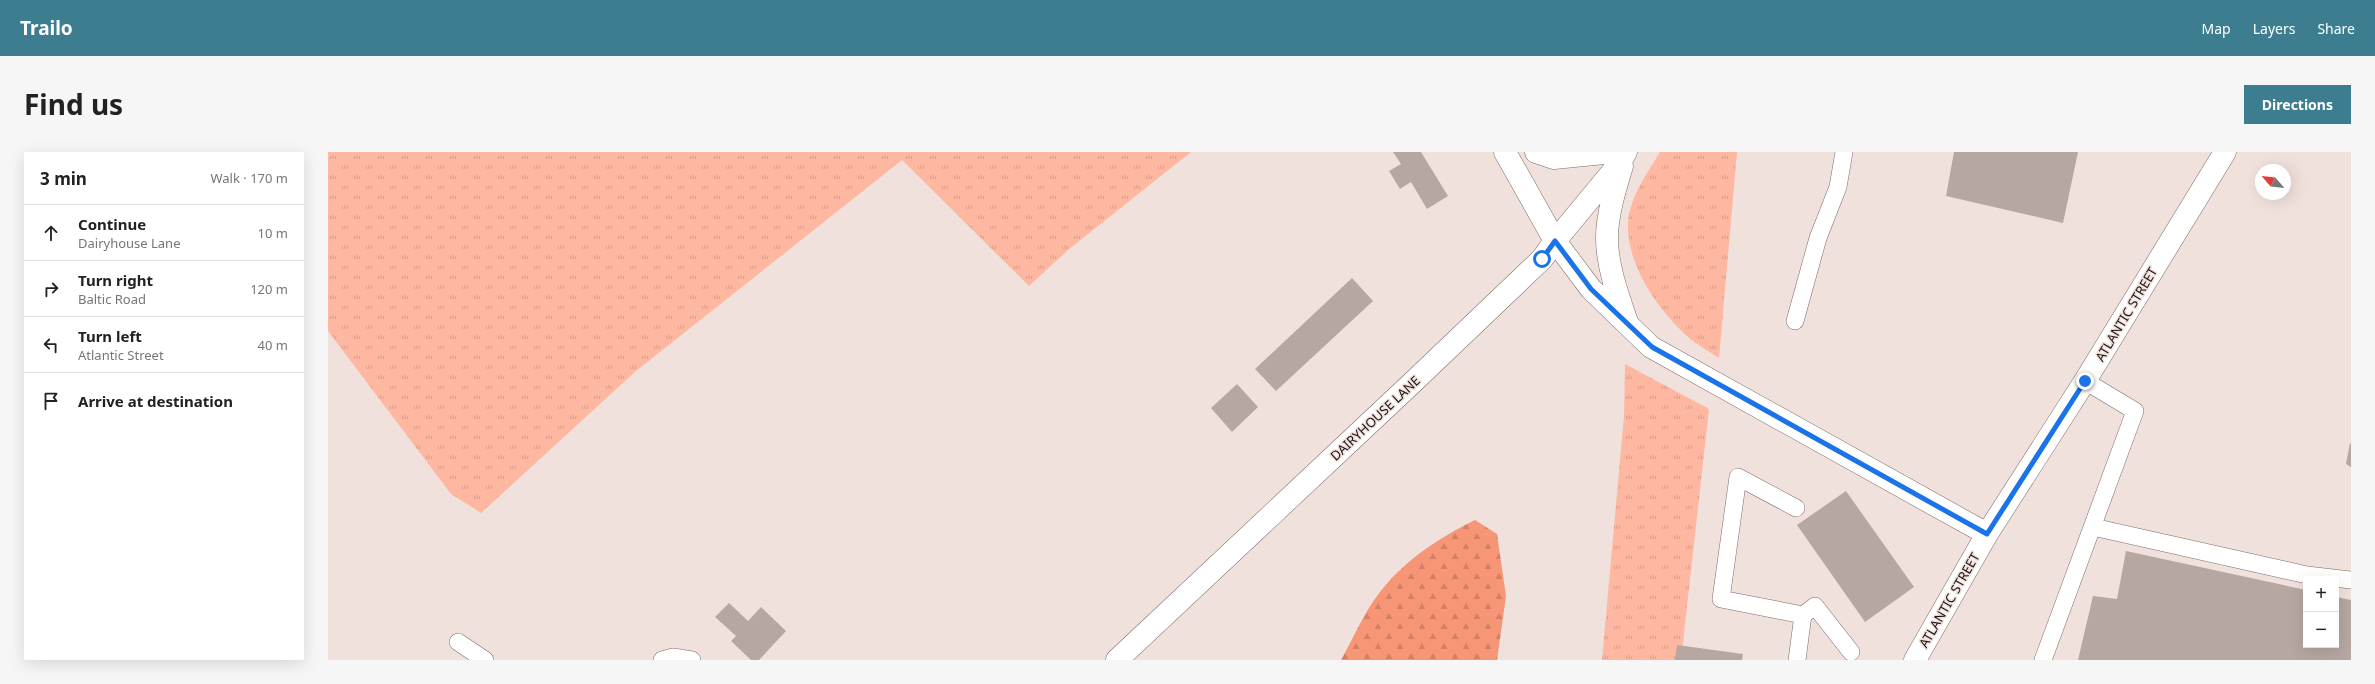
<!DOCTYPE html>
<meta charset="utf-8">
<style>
body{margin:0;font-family:"Noto Sans",sans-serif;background:#f6f6f6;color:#222}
.controls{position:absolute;right:12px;bottom:12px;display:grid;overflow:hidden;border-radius:0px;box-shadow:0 4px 16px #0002}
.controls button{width:36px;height:36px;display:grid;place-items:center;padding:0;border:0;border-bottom:1px solid #e0e0e0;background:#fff;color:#222;font:20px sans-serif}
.compass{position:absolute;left:1927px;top:12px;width:36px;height:36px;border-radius:50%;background:#fff;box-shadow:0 4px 16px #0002;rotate:298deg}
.stop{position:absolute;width:12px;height:12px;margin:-9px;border:3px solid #1a73e8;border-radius:50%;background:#fff}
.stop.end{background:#1a73e8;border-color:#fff;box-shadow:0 1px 4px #0008}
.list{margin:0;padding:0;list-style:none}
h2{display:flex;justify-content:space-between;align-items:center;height:52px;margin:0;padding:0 16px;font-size:17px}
h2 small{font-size:13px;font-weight:400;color:#767676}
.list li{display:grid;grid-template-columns:26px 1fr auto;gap:12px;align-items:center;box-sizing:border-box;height:56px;padding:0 16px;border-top:1px solid #e0e0e0}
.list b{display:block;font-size:15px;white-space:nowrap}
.list p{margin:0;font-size:13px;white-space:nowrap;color:#767676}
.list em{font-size:13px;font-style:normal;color:#767676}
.icon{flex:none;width:22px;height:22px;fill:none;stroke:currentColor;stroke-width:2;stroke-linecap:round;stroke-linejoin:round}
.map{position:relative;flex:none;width:2023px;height:508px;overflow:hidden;border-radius:0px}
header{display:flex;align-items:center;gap:24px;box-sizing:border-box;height:56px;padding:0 20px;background:#3c7d90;color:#fff}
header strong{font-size:19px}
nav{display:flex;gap:22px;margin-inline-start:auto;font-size:14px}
.intro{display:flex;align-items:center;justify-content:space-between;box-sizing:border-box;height:96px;padding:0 24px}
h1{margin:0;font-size:28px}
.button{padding:10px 18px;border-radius:0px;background:#3c7d90;color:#fff;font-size:14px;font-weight:700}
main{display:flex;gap:24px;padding:0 24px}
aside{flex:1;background:#fff;border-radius:0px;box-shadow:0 4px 16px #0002}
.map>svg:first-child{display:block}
.grass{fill:url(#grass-tufts)}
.forest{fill:url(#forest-firs)}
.building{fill:#b7a7a2}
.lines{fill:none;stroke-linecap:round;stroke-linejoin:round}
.lane-casing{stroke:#7a6b67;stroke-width:18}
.street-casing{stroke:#7a6b67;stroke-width:23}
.secondary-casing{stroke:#7a6b67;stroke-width:23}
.lane{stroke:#fff;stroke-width:17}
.street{stroke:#fff;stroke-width:22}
.secondary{stroke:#fff;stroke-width:22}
.route{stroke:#1a73e8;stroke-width:5}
.labels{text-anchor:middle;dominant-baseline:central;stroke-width:3;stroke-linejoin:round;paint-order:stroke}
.street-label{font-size:13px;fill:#1a1513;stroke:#f1e1dc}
</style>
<header>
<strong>Trailo</strong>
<nav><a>Map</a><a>Layers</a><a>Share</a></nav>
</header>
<div class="intro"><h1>Find us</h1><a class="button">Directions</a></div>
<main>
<aside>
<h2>3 min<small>Walk · 170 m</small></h2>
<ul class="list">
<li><svg class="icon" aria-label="ahead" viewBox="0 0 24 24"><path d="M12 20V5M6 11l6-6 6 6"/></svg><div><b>Continue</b><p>Dairyhouse Lane</p></div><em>10 m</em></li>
<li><svg class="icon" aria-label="right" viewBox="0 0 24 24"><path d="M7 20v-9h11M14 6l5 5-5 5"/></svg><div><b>Turn right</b><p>Baltic Road</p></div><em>120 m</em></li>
<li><svg class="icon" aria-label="left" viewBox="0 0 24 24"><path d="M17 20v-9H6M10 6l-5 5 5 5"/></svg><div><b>Turn left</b><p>Atlantic Street</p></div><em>40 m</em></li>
<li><svg class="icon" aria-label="arrive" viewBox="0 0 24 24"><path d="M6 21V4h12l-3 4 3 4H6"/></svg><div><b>Arrive at destination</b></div></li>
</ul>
</aside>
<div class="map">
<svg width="2023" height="508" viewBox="0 0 2023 508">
<defs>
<pattern id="grass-tufts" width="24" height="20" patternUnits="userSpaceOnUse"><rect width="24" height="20" fill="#feb7a0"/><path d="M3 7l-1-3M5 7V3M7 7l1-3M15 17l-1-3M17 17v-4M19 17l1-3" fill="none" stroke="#d99c89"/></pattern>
<pattern id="forest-firs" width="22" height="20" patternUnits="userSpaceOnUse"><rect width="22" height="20" fill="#f79676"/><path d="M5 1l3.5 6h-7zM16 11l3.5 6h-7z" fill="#d38065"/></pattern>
</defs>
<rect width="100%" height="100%" fill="#f1e1dc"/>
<path class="grass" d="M0,0H863L740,98L701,134L574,8L308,219L153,361L123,342L0,179Z
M1332,0H1409L1391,206C1381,199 1369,193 1360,185C1330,158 1299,114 1300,72C1301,46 1319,22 1332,0Z
M1297,212L1381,257L1353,508H1274L1296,264Z"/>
<path class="forest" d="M1147,368L1169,382L1178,444L1169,508H1013C1025,487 1035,463 1049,444C1075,409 1109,387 1147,368Z"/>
<path class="building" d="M1065,0H1093L1120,44L1099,57L1083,30L1072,37L1061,19L1073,12Z
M1626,0H1750L1735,71L1618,44Z
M1024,126L1045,149L948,239L927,217Z
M909,232L930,255L904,280L883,256Z
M2022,291L2023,292V315L2018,312Z
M1518,339L1586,435L1537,470L1469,373Z
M1798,399L1978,438V493H2008V445L2023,448V508H1750L1765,444L1789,447Z
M401,451L420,469L433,455L458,479L431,508H423L403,489L408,484L387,465Z
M1349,493L1415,502L1414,508H1347Z"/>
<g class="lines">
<g class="lane-casing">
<path id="lane" d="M1467,169L1490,86L1510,35L1516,0
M1468,356L1410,325L1393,447L1475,463
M1765,375L1979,423L2023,428
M130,490L157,508
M334,508L345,505L364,508
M1469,508L1475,463L1487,454L1523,500
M1715,508L1807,259L1757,229"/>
</g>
<g class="street-casing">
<path id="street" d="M789,508L1084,231L1214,107L1227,89L1177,0"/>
</g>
<g class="secondary-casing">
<path id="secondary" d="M1208,0L1226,6L1286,0
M1298,0L1290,13L1227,89L1263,137L1323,195L1659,382
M1294,14C1287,37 1279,63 1279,86C1279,114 1290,144 1299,170
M1587,508L1659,382L1757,229L1897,0"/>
</g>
<use href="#lane" class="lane"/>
<use href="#street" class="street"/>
<use href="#secondary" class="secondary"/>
</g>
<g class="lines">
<path class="route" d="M1214,107L1227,89L1263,137L1324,195L1659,382L1757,229"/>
</g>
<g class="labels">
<g class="street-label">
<text transform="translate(1798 162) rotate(-59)">ATLANTIC STREET</text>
<text transform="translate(1047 266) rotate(-43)">DAIRYHOUSE LANE</text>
<text transform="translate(1621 448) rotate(-60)">ATLANTIC STREET</text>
</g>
</g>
</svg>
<div class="controls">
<button>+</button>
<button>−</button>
</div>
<svg class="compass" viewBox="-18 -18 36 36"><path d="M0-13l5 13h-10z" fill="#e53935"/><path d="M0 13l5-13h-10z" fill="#767676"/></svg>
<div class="stop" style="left:1214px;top:107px"></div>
<div class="stop end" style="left:1757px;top:229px"></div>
</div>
</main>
